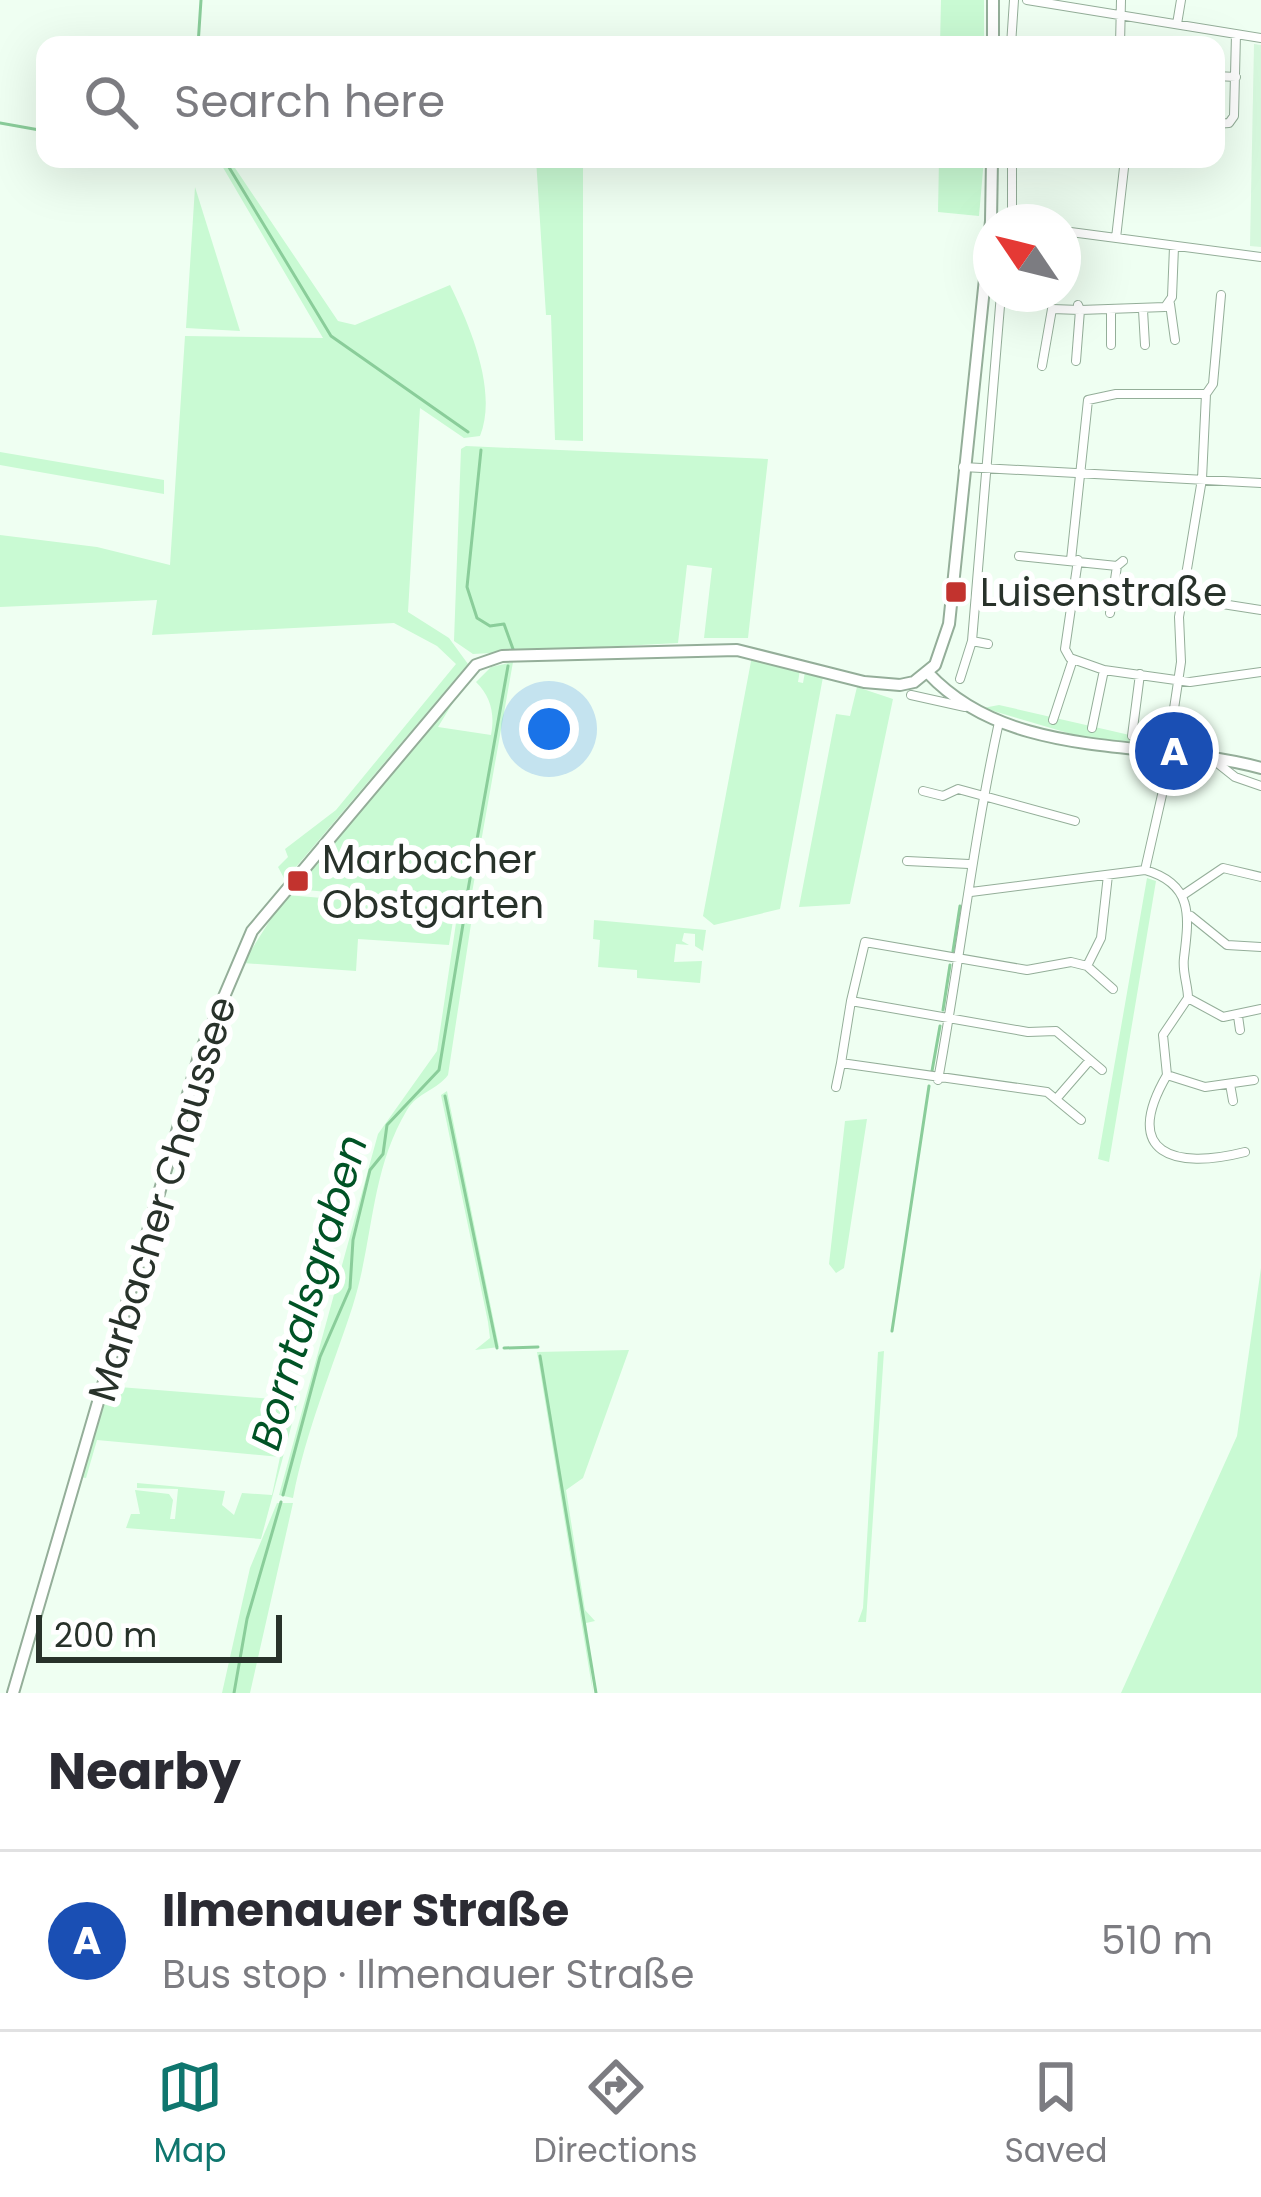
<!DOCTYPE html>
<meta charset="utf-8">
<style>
body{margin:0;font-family:Poppins,sans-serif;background:#f7f7f7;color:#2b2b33}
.compass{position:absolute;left:973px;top:204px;width:108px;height:108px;border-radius:50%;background:#fff;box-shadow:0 12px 48px #0002;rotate:305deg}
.scale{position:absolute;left:36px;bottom:30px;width:246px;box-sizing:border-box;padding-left:12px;border:6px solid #28322a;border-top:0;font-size:33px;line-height:42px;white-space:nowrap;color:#28322a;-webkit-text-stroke:9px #fff;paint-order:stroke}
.you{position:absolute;left:549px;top:729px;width:42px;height:42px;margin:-30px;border:9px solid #fff;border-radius:50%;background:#1a73e8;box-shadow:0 0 0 18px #1a73e833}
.badge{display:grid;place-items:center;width:78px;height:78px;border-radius:50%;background:#0f766e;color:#fff;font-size:39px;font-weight:700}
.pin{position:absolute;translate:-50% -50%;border:6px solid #fff;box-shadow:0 3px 12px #0006}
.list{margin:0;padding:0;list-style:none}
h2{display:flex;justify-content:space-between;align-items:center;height:156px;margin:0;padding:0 48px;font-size:51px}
h2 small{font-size:39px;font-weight:400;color:#7c7c81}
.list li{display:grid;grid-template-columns:78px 1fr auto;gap:36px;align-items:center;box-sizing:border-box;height:180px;padding:0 48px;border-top:3px solid #e1e1e2}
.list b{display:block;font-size:45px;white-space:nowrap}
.list p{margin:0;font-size:39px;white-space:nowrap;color:#7c7c81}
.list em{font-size:39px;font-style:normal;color:#7c7c81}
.icon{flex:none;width:66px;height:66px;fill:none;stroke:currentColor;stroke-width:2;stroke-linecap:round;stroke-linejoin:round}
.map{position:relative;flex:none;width:1261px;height:1693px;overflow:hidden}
.search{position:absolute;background:#fff;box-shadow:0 12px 48px #0002;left:36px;right:36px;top:36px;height:132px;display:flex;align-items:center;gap:30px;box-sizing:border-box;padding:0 42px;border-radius:24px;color:#7c7c81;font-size:45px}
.sheet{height:336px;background:#fff}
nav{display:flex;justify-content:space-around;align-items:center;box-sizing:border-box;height:168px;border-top:3px solid #e1e1e2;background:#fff;font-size:33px;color:#7c7c81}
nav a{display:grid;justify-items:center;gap:6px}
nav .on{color:#0f766e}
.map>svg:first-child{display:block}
.built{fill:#d6f8dd}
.green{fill:#c9fad3}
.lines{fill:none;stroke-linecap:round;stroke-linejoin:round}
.stream{stroke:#8acd9a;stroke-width:3}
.minor-casing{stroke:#94ae99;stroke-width:10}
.tertiary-casing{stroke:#94ae99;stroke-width:14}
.minor{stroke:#fff;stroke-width:8}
.tertiary{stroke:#fff;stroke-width:10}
.poi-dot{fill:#c2332e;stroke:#fff;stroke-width:4.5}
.labels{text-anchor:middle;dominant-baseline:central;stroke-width:12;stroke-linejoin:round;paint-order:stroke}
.poi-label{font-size:39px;fill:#28322a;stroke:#fff;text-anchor:start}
.street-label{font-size:39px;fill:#28322a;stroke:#fff}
.water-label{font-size:42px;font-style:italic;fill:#005325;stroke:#fff}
</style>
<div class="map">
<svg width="1261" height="1693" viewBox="0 0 1261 1693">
<rect width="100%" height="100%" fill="#effff2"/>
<path class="built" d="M1254,44L1261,45V247L1250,246Z"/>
<path class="green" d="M941,0H984V45H940Z
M218,159H229L338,321L355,325L450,285C470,326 498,391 480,436L464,438L420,408L408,612L449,638L468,664L285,880L278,867L288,857L285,849L336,810L456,664L437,646L394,623L152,635L157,600L0,607V535L97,547L170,565L185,336L323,338Z
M536,159L583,163V441L555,440L551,315H546Z
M939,159H984L979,216L938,212Z
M195,187L240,331L186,328Z
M466,446L768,459L748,638H704L712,568L687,565L678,643L473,654L454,641L461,449Z
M0,452L164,480V494L0,465Z
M752,656L800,670L798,682L803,683L805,672L823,677L780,909L714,925L703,916Z
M513,662L470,904L293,889L465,683L438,727L491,735C495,714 491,697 476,682L491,667Z
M857,687L893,699L850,904L799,907L836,714L850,716Z
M999,705L1169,744V750L1085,738L983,708Z
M1147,878L1156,881L1109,1162L1098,1159Z
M286,895L445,908L454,915L449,945L358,939L356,971L243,963Z
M464,910L471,924L448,1075C437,1090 418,1092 407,1110C370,1172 374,1238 353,1305C332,1370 306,1430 293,1498L279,1495L378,1134L437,1051L456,923Z
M594,920L706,930L703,951L695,946V934L684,933L682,941L689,945L676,944L674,962L702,961L700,983L637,978V970L598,967L600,940L593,939Z
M447,1091L499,1347L475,1350L490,1338L488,1322L441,1095Z
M867,1119L844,1268L836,1273L829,1264L845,1121Z
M1261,1268V1693H1121L1237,1436Z
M629,1350L583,1478L566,1490L585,1610L595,1621L586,1623L593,1693L537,1352Z
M884,1351L866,1622H858L863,1608L878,1352Z
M111,1374L119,1387L298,1401L261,1539L126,1528L131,1514H140L135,1490L169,1494L173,1500L170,1519H175L178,1489L137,1488V1483L225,1491L222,1505L234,1515L242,1493L272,1495L280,1457L97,1440L86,1478L80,1477Z
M277,1503H293L250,1693H222L250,1568Z"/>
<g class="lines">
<path class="stream" d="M198,45L201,0
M0,123L45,131
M224,159L331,336L468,432
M481,450L467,587L477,618L490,626L504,624L513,649
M466,901L508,666
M953,951L960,906
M943,1010L950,965
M932,1071L940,1026
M445,1096L497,1348
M892,1331L929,1086
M504,1348L538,1347
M540,1356L596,1693
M283,1495L320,1357L350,1288L353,1240L370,1170L383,1154L387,1125L439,1070L465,912
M234,1693L247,1619L281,1502"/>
<g class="minor-casing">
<path id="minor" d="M1027,0L1261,38
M1177,24L1181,0
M1011,45L1014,0
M1120,45L1121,0
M1216,76L1236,77
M1216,124L1229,123L1234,116L1236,34
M1012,159V222
M1063,231L1261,257
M1116,238L1125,159
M1170,304L1175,340
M1078,305L1080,310L1165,307L1172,297L1174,247
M1143,310L1145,345
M1111,311V345
M1042,366L1052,309L1080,310L1076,361
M963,467L1261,483
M1019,556L1117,566L1123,561
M1071,560L1088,400L1116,394H1206
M1078,560L1065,649L1070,658L1104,670L1190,682L1261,672
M1184,598L1261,610
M1110,613L1117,566
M972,641L988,644
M960,679L972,641L1001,294
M911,695L965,707
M1053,720L1073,659
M1092,728L1104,670
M1132,736L1140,674
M1169,742L1181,662L1179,617L1202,479L1206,394L1213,384L1221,295
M1211,758L1235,777L1261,786
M923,791L943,796L958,789L1075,821
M907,861L969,864
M1145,870L1171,755
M971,892L1145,870C1194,884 1189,917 1184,958C1182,972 1188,985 1188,998L1223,1017L1261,1009
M1183,895L1223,868L1261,877
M1191,916L1227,945L1261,947
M1087,966L1101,938L1108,875
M1188,998L1163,1035L1167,1075L1205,1087L1254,1080
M851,1001L865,942L1027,970L1071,962L1087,966L1113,989
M1238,1016L1240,1030
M841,1063L851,1001L1028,1032L1056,1031L1102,1070
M1167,1075C1121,1154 1174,1170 1245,1152
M938,1080C960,960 973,841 999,722
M1230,1084L1233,1101
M836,1087L841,1063L1047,1092L1081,1120
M1057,1098L1090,1060"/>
</g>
<g class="tertiary-casing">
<path id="tertiary" d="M993,45V0
M928,673C1012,763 1152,738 1261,768
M13,1693L200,1053L252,931L476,665L502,656L737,650L864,682L900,685L914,682L935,665L949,624L991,221L992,159"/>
</g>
<use href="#minor" class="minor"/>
<use href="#tertiary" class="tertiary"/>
</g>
<g class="poi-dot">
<rect x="944" y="580" width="24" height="24" rx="6"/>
<rect x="286" y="869" width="24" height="24" rx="6"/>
</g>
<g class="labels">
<g class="poi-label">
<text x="980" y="592">Luisenstraße</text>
<text x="322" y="859">Marbacher<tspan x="322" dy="45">Obstgarten</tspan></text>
</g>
<g class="street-label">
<text transform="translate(162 1199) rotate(-73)">Marbacher Chaussee</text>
</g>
<g class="water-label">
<text transform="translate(309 1292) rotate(-74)">Borntalsgraben</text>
</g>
</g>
</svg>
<svg class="compass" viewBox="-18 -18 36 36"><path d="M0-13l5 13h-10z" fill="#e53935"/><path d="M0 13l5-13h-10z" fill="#7c7c81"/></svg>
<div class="scale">200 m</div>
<div class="you"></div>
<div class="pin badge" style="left:1174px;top:751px;background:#1a4fb4">A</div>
<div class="search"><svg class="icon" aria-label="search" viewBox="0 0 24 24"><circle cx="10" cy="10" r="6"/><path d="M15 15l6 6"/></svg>Search here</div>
</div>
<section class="sheet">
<h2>Nearby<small></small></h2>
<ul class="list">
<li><span class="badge" style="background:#1a4fb4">A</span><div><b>Ilmenauer Straße</b><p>Bus stop · Ilmenauer Straße</p></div><em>510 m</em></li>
</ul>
</section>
<nav>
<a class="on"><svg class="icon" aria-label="map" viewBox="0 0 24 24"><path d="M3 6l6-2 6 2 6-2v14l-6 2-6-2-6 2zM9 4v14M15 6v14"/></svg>Map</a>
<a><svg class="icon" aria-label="directions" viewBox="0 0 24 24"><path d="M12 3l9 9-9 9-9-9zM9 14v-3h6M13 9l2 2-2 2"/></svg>Directions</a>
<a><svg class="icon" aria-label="saved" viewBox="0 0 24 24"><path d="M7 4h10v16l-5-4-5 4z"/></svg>Saved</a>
</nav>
